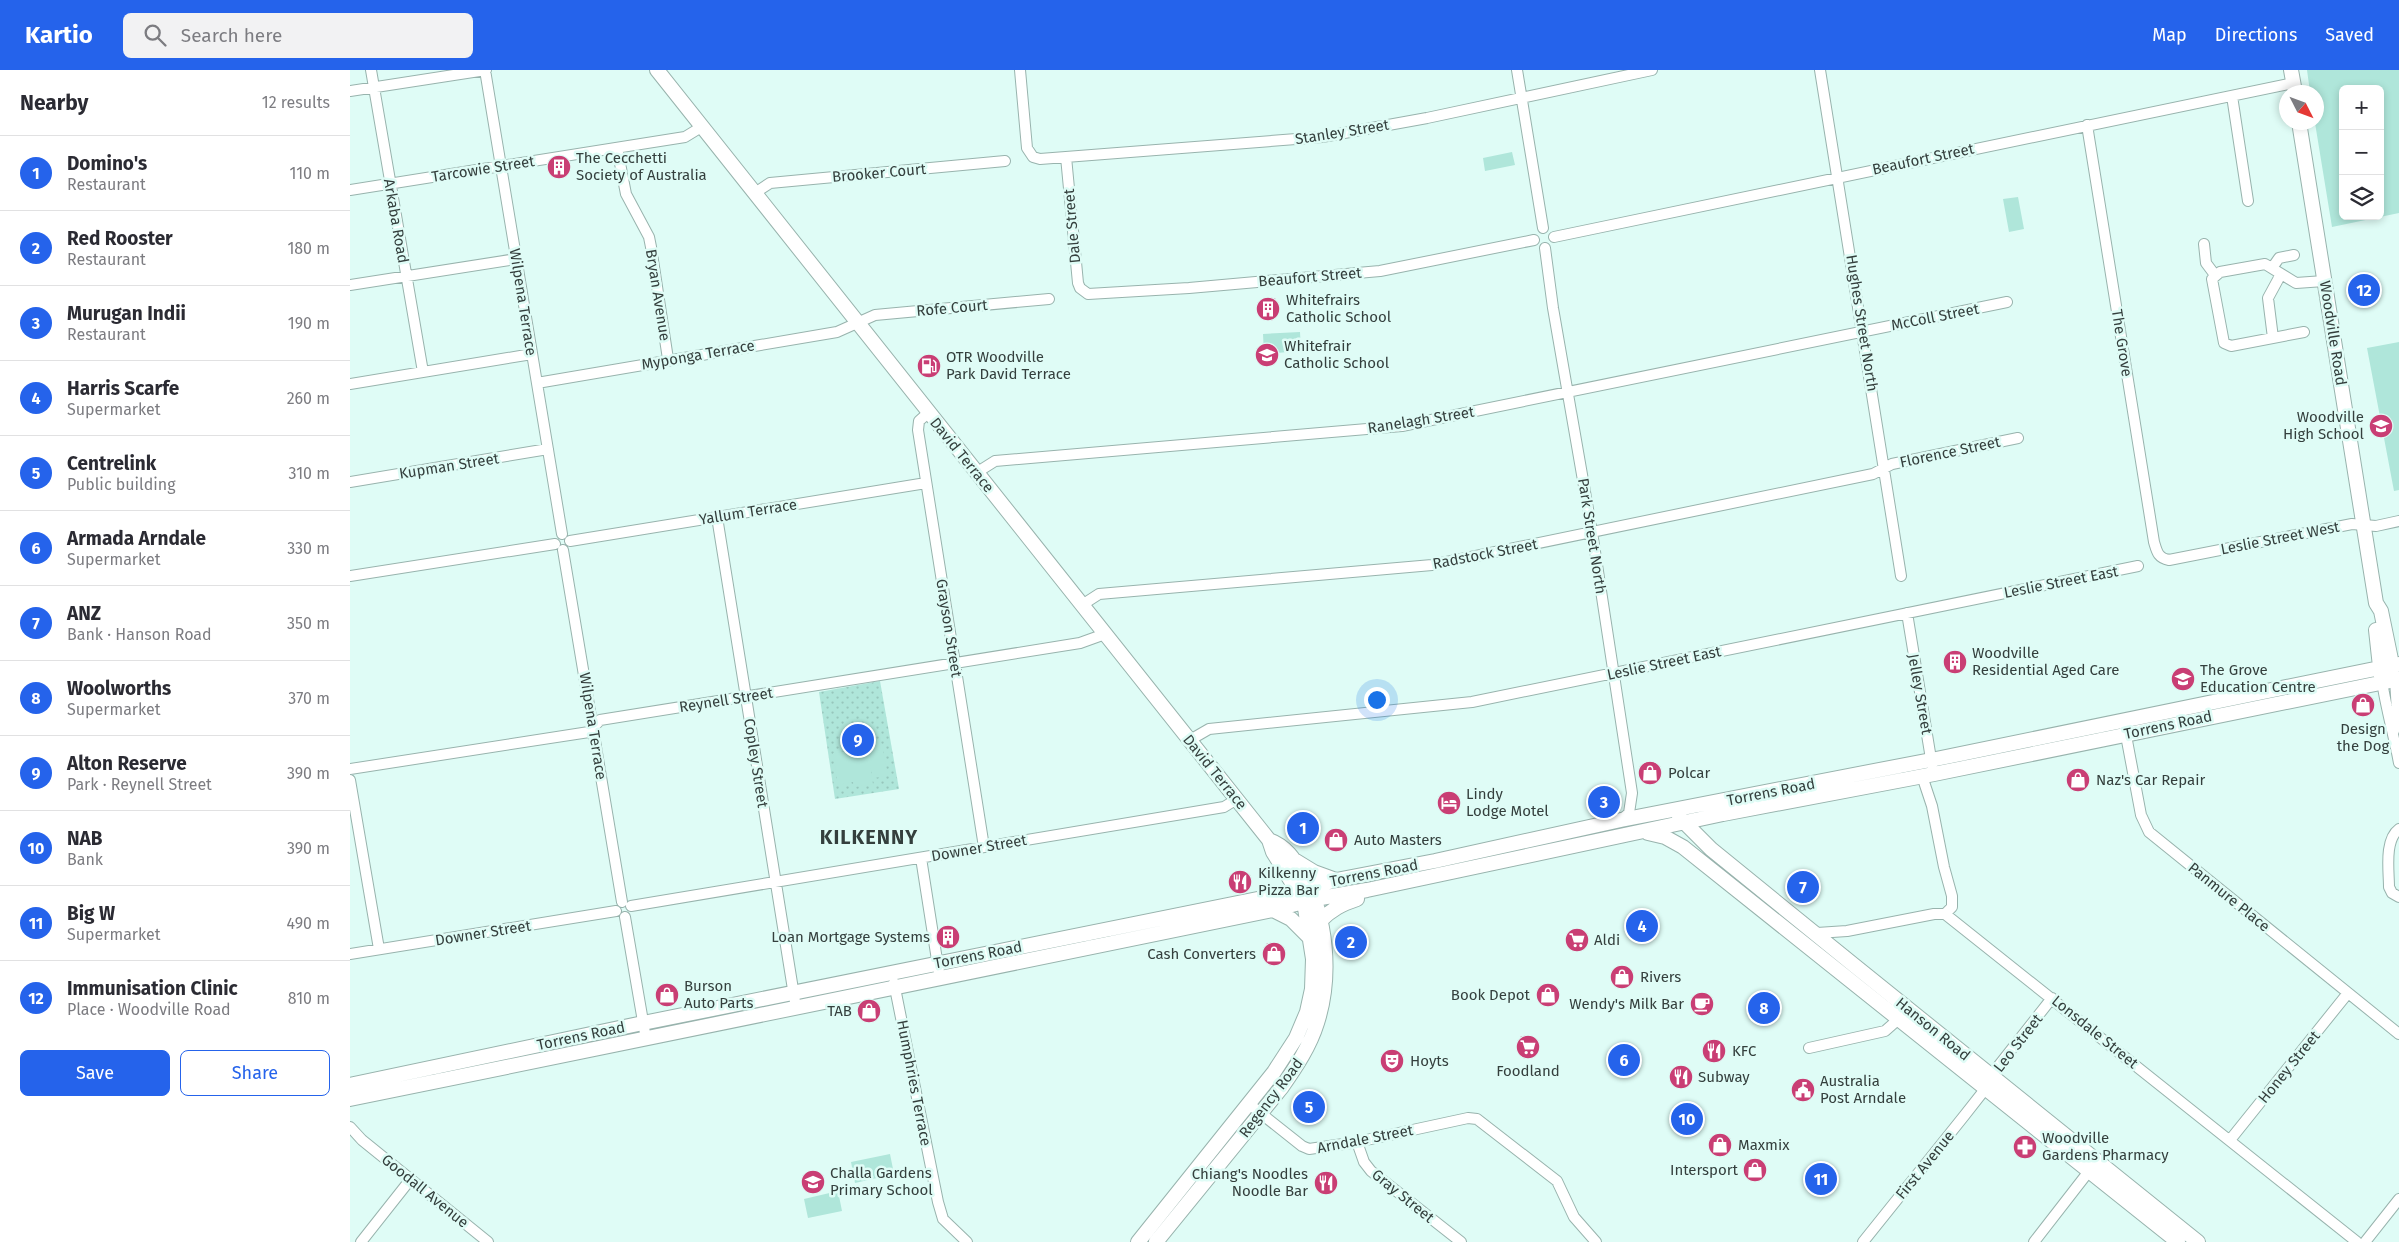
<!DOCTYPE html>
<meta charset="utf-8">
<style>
body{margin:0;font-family:"Fira Sans",sans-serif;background:#f2f2f3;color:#2b2b33}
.controls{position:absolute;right:15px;top:15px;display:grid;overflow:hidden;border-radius:8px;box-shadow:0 2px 8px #0003}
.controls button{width:45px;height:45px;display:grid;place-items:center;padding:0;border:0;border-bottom:1px solid #e1e1e2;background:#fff;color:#2b2b33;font:25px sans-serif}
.compass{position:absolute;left:1929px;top:15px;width:45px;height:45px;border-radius:50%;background:#fff;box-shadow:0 2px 8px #0003;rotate:132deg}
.you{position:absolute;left:1026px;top:629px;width:18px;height:18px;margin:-12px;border:4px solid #fff;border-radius:50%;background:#1a73e8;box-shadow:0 0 0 8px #1a73e833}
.badge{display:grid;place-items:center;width:32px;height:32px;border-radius:50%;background:#2563eb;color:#fff;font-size:16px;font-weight:700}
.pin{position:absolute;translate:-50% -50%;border:2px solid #fff;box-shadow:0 1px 5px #0006}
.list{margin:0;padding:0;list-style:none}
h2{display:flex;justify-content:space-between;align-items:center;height:65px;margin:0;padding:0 20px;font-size:21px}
h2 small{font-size:16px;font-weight:400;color:#7c7c81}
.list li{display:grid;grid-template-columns:32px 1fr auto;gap:15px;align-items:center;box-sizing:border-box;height:75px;padding:0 20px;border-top:1px solid #e1e1e2}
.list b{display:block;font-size:19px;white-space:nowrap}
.list p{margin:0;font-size:16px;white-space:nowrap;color:#7c7c81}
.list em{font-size:16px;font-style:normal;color:#7c7c81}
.actions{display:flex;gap:10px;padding:15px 20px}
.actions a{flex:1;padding:11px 0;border:1px solid #2563eb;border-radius:8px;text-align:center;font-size:18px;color:#2563eb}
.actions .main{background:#2563eb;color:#fff}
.icon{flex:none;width:28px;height:28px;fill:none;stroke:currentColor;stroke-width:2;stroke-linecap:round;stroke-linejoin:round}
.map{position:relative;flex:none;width:2049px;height:1172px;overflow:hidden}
header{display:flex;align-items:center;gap:30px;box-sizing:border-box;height:70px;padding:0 25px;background:#2563eb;color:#fff}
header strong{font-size:24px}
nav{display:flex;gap:28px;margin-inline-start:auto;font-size:18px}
.search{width:350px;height:45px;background:#f2f2f3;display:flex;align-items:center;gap:12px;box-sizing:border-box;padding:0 18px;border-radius:8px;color:#7c7c81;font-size:19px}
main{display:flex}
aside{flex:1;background:#fff}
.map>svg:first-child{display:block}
.green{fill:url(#green-dots)}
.pitch{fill:#afe6da;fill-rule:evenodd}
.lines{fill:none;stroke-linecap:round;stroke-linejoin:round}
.street-casing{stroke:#98b3ad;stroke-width:12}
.secondary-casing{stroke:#98b3ad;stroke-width:16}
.street{stroke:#fff;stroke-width:10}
.secondary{stroke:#fff;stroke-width:14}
.labels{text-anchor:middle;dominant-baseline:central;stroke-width:5;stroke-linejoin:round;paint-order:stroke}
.street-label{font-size:15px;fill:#343f3d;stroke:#dffcf6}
.poi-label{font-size:15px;fill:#343f3d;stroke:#dffcf6;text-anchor:start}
.district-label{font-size:20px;font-weight:bold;letter-spacing:1px;fill:#343f3d;stroke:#dffcf6}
</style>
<header>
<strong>Kartio</strong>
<div class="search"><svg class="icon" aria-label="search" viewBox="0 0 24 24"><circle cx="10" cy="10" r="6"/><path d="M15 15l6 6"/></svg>Search here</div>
<nav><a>Map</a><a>Directions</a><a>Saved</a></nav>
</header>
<main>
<aside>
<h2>Nearby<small>12 results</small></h2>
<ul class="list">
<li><span class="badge">1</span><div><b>Domino's</b><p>Restaurant</p></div><em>110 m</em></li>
<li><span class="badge">2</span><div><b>Red Rooster</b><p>Restaurant</p></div><em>180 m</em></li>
<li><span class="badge">3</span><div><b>Murugan Indii</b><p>Restaurant</p></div><em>190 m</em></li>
<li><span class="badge">4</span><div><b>Harris Scarfe</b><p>Supermarket</p></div><em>260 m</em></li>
<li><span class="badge">5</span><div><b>Centrelink</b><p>Public building</p></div><em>310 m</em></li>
<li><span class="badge">6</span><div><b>Armada Arndale</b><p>Supermarket</p></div><em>330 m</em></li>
<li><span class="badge">7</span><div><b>ANZ</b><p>Bank · Hanson Road</p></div><em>350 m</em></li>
<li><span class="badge">8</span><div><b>Woolworths</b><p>Supermarket</p></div><em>370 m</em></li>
<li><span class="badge">9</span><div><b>Alton Reserve</b><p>Park · Reynell Street</p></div><em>390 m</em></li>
<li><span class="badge">10</span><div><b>NAB</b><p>Bank</p></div><em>390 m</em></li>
<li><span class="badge">11</span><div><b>Big W</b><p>Supermarket</p></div><em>490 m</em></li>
<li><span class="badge">12</span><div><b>Immunisation Clinic</b><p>Place · Woodville Road</p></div><em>810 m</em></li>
</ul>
<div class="actions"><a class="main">Save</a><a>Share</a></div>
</aside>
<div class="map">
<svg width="2049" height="1172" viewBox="0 0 2049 1172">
<defs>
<pattern id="green-dots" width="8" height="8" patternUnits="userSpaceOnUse" patternTransform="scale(1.25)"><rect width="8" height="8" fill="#afe6da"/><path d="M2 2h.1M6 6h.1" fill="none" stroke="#97c6bc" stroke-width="1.8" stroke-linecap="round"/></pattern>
</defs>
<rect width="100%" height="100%" fill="#dffcf6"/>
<path class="green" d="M530,611L549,719L485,729L469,622Z"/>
<path class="pitch" d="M1957,0H2049V143L1982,157L1965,53L1966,22H1960ZM1993,19H2030V146H1993Z
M1162,82L1165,95L1135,101L1133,88Z
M1668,127L1674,159L1659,162L1653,129Z
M950,262L951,281L914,284L913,264Z
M2049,272V420L2044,421L2017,278Z
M532,675L538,706L523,708L519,691L523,714L504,717L503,712L488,715L483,683L498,681L499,685L518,682L517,677Z
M540,1084L544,1104L505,1113L501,1092Z
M488,1121L492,1141L458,1148L454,1129Z"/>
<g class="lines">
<g class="street-casing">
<path id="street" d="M21,0L73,302
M135,0L212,464
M670,0L677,78L683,87L690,89L972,67L1077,48L1302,0
M1167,0L1193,158
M1470,0L1551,506
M0,21L136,0
M1882,26L1898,131
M1737,55L1804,472C1807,482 1808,488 1819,490L2002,454L2026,456L2049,451
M267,78L276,124L299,167L301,177L318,289
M716,87L728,213L730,218L738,224L839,218L1030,201L1184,170
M0,120L335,67L353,56
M405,123L420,113L655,91
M1204,167L1943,13
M1854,174L1856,193L1865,205
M1195,178L1203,238L1242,462L1282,723L1279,743L1272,749
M1922,198L1929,188L1944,185
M0,215L166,189
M1954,262L1881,276L1874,273L1862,209L1870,202L1915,194L1946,213L1974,211
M1923,268L1918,228L1931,204
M187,313L487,262L525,245L699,229
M0,314L182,284
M578,343L569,351L568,360L634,777
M626,403L645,391L1052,356L1657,232
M0,412L198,379
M367,447L446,938
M220,471L576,413
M213,480L272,832
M0,506L205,474
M732,535L749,524L1082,495L1523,404L1542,394L1668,368
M1557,543L1582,695
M2032,611C2036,639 2044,665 2049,693
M1775,660L1791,745L1799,762L2049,964
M2044,661L2047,641L2045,610
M840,670L859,659L1122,632L1788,496
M0,699L239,662L250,650L730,573L755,564
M1572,706L1582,736L1594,797L1602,826V837L1595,844
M0,710L29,879
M2049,759C2034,770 2039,801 2039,817L2042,823L2049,827
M571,788L590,909
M281,836L874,737L887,729
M1595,844L2007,1172
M275,847L296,969
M1467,863L1497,861L1584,844H1595
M0,884L266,841
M544,913L588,1132L593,1149L617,1172
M1459,978L1535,961L1552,946
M899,1034L952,1076L959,1079L1007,1072L1118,1048L1127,1049L1207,1111L1224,1147L1246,1172
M0,1057L12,1070L138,1172
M1880,1070L1998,923
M1007,1072L1014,1092L1021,1101L1111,1172
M11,1172L60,1110
M1513,1172L1614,1046L1636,1018L1646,999L1702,928
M1684,1172L1743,1096
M2015,1172L2049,1129"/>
</g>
<g class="secondary-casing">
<path id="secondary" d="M307,0L919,770L923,782L954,832L963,889L962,919L957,942L946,968L924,1002L788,1172
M1941,0L1945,22
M1949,52L2026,533L2031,541L2044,604
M2026,560L2031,606
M1329,747L1361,779L1505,896L1848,1172
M1298,763L1315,767L1333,777L1828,1172
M946,791L964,802L986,810
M923,840L941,849L959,867
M970,851C982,839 992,834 1007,829
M0,1015L293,953L948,821L986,810L1085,791L1271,750L1581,690L2049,594
M0,1029L923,840L965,829L1017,820L1373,744L1584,704L2049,609
M806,1172L932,1017C946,997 960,976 967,953C982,906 977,847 953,804C944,789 936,776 919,770"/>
</g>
<use href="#street" class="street"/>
<use href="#secondary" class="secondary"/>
</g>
<defs>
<g id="building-disc" transform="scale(1.25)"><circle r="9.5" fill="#c93e74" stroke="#dffcf6"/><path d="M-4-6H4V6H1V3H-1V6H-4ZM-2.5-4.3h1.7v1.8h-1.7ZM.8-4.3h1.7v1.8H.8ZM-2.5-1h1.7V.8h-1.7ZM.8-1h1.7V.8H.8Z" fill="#fff"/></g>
<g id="school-disc" transform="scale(1.25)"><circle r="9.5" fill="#c93e74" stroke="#dffcf6"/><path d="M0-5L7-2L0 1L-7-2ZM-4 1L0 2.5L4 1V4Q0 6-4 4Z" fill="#fff"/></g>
<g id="fuel-disc" transform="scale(1.25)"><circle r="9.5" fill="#c93e74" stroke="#dffcf6"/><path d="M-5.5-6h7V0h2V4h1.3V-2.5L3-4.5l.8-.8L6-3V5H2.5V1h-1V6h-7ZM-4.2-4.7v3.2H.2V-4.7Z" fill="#fff"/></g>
<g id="shop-disc" transform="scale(1.25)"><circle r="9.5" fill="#c93e74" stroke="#dffcf6"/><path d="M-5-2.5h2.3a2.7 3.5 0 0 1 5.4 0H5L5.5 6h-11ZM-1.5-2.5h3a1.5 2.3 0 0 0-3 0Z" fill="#fff"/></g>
<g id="hotel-disc" transform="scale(1.25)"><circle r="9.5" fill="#c93e74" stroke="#dffcf6"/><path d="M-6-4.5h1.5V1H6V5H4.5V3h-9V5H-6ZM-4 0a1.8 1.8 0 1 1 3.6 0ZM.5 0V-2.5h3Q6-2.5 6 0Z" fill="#fff"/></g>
<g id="restaurant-disc" transform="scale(1.25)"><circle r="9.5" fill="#c93e74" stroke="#dffcf6"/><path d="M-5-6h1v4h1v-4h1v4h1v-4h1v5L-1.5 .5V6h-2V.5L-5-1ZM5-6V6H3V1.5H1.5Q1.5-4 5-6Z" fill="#fff"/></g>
<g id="supermarket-disc" transform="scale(1.25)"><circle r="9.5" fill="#c93e74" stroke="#dffcf6"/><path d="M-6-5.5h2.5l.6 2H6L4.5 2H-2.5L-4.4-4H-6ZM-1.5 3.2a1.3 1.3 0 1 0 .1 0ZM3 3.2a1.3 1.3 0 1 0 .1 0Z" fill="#fff"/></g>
<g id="cafe-disc" transform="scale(1.25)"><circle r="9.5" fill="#c93e74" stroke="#dffcf6"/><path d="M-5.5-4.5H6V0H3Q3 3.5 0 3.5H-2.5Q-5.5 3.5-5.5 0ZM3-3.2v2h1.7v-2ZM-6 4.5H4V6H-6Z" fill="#fff"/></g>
<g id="theatre-disc" transform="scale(1.25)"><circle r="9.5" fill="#c93e74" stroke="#dffcf6"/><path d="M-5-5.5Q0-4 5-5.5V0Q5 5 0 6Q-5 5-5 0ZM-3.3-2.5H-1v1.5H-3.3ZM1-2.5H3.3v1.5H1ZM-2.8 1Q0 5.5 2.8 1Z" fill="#fff"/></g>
<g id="civic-disc" transform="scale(1.25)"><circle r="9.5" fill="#c93e74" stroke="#dffcf6"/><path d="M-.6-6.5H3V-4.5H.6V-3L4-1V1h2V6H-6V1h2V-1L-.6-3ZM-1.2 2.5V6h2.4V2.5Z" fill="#fff"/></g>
<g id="pharmacy-disc" transform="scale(1.25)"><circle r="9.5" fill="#c93e74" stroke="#dffcf6"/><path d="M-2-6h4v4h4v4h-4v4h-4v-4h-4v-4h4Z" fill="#fff"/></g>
</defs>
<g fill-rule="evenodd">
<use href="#building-disc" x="209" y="97"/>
<use href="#building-disc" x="918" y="239"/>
<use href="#school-disc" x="917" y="285"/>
<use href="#fuel-disc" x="579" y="296"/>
<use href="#school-disc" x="2031" y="356"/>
<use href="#building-disc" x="1605" y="592"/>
<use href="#school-disc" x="1833" y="609"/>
<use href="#shop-disc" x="2013" y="635"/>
<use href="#shop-disc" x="1300" y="703"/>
<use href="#shop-disc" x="1728" y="710"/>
<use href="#hotel-disc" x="1099" y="733"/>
<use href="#shop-disc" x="986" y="770"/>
<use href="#restaurant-disc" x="890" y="812"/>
<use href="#building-disc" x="598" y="867"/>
<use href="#supermarket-disc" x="1227" y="870"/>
<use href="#shop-disc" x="924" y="884"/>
<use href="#shop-disc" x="1272" y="907"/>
<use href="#shop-disc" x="317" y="925"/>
<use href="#shop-disc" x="1198" y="925"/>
<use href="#cafe-disc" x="1352" y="934"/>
<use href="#shop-disc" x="519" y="941"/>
<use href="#supermarket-disc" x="1178" y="977"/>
<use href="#restaurant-disc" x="1364" y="981"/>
<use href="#theatre-disc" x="1042" y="991"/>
<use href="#restaurant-disc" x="1331" y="1007"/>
<use href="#civic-disc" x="1453" y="1020"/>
<use href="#shop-disc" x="1370" y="1075"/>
<use href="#pharmacy-disc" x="1675" y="1077"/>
<use href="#shop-disc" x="1405" y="1100"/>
<use href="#school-disc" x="463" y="1112"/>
<use href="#restaurant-disc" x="976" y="1113"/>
</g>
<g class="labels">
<g class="street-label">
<text transform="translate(992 62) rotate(-9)">Stanley Street</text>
<text transform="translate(1573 89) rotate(-12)">Beaufort Street</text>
<text transform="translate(133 99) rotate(-9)">Tarcowie Street</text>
<text transform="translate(529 103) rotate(-5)">Brooker Court</text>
<text transform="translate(46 151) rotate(80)">Arkaba Road</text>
<text transform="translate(722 156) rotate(-95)">Dale Street</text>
<text transform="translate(960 207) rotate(-5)">Beaufort Street</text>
<text transform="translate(308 225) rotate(81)">Bryan Avenue</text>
<text transform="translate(173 232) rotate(81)">Wilpena Terrace</text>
<text transform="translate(602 238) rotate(-5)">Rofe Court</text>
<text transform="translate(1585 247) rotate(-11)">McColl Street</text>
<text transform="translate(1512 253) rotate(81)">Hughes Street North</text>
<text transform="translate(1983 263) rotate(81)">Woodville Road</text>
<text transform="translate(1772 273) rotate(81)">The Grove</text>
<text transform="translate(348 285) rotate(-10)">Myponga Terrace</text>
<text transform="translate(1071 350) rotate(-9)">Ranelagh Street</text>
<text transform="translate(1600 382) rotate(-12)">Florence Street</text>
<text transform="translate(612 385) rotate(51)">David Terrace</text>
<text transform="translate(99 396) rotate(-9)">Kupman Street</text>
<text transform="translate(398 442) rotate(-9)">Yallum Terrace</text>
<text transform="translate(1242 466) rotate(81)">Park Street North</text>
<text transform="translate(1930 468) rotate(-11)">Leslie Street West</text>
<text transform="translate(1135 484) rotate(-11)">Radstock Street</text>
<text transform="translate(1711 512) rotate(-11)">Leslie Street East</text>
<text transform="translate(599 558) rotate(81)">Grayson Street</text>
<text transform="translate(1314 593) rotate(-12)">Leslie Street East</text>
<text transform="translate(1570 624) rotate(80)">Jelley Street</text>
<text transform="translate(376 630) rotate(-9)">Reynell Street</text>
<text transform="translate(1818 655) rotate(-12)">Torrens Road</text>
<text transform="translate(243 656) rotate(81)">Wilpena Terrace</text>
<text transform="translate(406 693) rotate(81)">Copley Street</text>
<text transform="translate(865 702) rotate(51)">David Terrace</text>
<text transform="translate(1421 722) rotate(-11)">Torrens Road</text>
<text transform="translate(629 778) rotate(-10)">Downer Street</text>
<text transform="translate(1024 803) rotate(-11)">Torrens Road</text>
<text transform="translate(1879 827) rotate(39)">Panmure Place</text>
<text transform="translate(133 863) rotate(-9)">Downer Street</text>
<text transform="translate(628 885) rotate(-11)">Torrens Road</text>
<text transform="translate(1583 959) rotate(39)">Hanson Road</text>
<text transform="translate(1745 962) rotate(39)">Lonsdale Street</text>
<text transform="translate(231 966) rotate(-12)">Torrens Road</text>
<text transform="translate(1668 973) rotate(-52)">Leo Street</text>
<text transform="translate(1939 997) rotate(-51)">Honey Street</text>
<text transform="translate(564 1013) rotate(79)">Humphries Terrace</text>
<text transform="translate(921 1028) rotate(-53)">Regency Road</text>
<text transform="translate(1015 1069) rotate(-11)">Arndale Street</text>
<text transform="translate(1575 1095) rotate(-51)">First Avenue</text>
<text transform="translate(75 1121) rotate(39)">Goodall Avenue</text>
<text transform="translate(1053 1126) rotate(39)">Gray Street</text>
</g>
<g class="poi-label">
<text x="226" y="88">The Cecchetti<tspan x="226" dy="17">Society of Australia</tspan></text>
<text x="936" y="230">Whitefrairs<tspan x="936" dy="17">Catholic School</tspan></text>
<text x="934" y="276">Whitefrair<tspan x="934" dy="17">Catholic School</tspan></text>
<text x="596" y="287">OTR Woodville<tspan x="596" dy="17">Park David Terrace</tspan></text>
<text x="2014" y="347" text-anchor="end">Woodville<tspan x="2014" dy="17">High School</tspan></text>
<text x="1622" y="583">Woodville<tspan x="1622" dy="17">Residential Aged Care</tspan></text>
<text x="1850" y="600">The Grove<tspan x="1850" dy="17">Education Centre</tspan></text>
<text x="2013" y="659" text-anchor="middle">Design<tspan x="2013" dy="17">the Dog</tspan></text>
<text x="1318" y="703">Polcar</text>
<text x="1746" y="710">Naz's Car Repair</text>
<text x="1116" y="724">Lindy<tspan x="1116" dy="17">Lodge Motel</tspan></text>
<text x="1004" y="770">Auto Masters</text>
<text x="908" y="803">Kilkenny<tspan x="908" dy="17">Pizza Bar</tspan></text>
<text x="580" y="867" text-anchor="end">Loan Mortgage Systems</text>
<text x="1244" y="870">Aldi</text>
<text x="906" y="884" text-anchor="end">Cash Converters</text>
<text x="1290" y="907">Rivers</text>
<text x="334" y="916">Burson<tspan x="334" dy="17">Auto Parts</tspan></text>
<text x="1180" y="925" text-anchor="end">Book Depot</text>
<text x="1334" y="934" text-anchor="end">Wendy's Milk Bar</text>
<text x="502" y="941" text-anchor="end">TAB</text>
<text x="1382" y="981">KFC</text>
<text x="1060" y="991">Hoyts</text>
<text x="1178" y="1001" text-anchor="middle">Foodland</text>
<text x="1348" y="1007">Subway</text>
<text x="1470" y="1011">Australia<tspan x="1470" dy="17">Post Arndale</tspan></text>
<text x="1692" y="1068">Woodville<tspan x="1692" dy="17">Gardens Pharmacy</tspan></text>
<text x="1388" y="1075">Maxmix</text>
<text x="1388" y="1100" text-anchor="end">Intersport</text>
<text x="480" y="1103">Challa Gardens<tspan x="480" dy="17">Primary School</tspan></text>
<text x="958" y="1104" text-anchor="end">Chiang's Noodles<tspan x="958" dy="17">Noodle Bar</tspan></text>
</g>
<g class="district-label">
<text x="519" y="767">KILKENNY</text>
</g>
</g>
</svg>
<div class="controls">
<button>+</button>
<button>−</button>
<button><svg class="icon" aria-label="layers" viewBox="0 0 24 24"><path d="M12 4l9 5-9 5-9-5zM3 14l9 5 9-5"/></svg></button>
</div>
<svg class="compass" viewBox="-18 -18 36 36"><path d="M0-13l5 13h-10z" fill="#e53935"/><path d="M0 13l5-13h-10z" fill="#7c7c81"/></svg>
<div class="you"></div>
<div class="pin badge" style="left:953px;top:758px">1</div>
<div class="pin badge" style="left:1001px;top:872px">2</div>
<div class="pin badge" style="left:1254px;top:732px">3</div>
<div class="pin badge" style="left:1292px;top:856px">4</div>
<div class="pin badge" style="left:959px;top:1037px">5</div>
<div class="pin badge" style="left:1274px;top:990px">6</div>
<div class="pin badge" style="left:1453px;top:817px">7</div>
<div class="pin badge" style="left:1414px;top:938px">8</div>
<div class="pin badge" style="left:508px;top:670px">9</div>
<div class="pin badge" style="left:1337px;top:1049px">10</div>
<div class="pin badge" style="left:1471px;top:1109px">11</div>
<div class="pin badge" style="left:2014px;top:220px">12</div>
</div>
</main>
